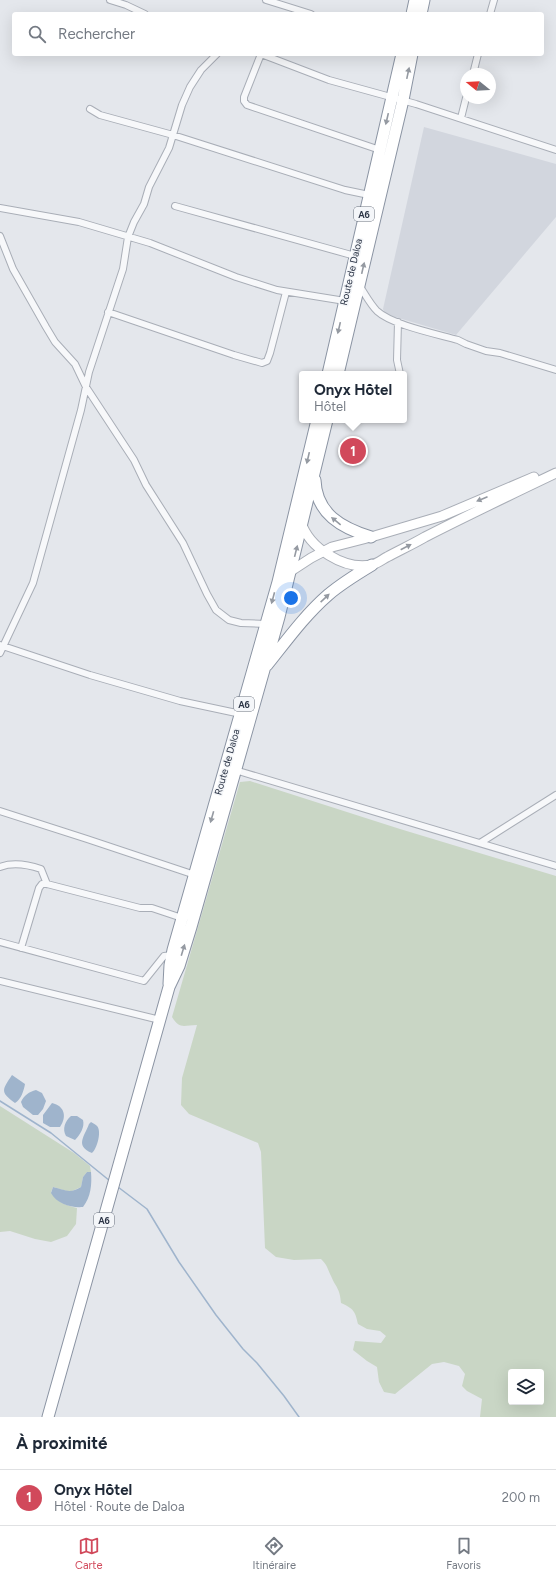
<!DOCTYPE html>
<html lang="fr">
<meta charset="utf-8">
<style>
body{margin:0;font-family:Figtree,sans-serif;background:#f2f2f3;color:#1f2937}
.controls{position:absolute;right:12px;bottom:12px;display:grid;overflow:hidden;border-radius:4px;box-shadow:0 4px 16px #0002}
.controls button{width:36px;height:36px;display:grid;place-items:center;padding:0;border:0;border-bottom:1px solid #e0e1e3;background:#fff;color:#1f2937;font:20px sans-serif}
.compass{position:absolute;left:460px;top:68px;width:36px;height:36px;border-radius:50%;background:#fff;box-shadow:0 4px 16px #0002;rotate:288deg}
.you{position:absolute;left:291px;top:598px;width:14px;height:14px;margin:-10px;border:3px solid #fff;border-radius:50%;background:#1a73e8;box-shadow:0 0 0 6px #1a73e833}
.badge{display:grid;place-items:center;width:26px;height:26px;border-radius:50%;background:#d1495b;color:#fff;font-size:13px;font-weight:700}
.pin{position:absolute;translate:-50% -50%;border:2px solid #fff;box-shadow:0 1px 4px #0006}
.popup{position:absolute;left:299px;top:371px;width:108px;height:52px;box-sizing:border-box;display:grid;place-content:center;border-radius:4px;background:#fff;filter:drop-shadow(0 1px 3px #0005);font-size:13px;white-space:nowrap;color:#747a83}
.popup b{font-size:15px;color:#1f2937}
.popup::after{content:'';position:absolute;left:50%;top:100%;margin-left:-8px;border:8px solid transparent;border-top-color:#fff}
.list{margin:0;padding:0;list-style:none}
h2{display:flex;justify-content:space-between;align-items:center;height:52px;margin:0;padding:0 16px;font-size:17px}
h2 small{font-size:13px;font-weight:400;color:#747a83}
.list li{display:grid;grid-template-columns:26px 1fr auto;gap:12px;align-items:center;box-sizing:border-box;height:56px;padding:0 16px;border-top:1px solid #e0e1e3}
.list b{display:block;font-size:15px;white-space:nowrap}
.list p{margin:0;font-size:13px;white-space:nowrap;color:#747a83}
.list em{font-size:13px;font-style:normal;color:#747a83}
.icon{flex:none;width:22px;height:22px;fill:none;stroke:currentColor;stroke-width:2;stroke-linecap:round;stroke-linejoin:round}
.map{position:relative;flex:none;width:556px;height:1417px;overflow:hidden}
.search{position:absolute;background:#fff;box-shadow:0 4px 16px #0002;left:12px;right:12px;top:12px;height:44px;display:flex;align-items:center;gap:10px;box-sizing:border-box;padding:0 14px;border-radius:4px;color:#747a83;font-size:15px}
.sheet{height:108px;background:#fff}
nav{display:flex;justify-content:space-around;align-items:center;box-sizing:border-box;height:56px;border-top:1px solid #e0e1e3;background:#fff;font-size:11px;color:#747a83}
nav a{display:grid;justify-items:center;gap:2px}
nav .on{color:#d1495b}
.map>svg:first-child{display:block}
.built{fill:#d2d6de}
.green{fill:#c9d6c5;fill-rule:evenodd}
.water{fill:#9fb4cc}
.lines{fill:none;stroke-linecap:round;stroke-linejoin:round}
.stream{stroke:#9fb4cc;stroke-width:1.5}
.street-casing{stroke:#a9aeb7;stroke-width:8}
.secondary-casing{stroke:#a9aeb7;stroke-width:11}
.highway-casing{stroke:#8b94a3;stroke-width:13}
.street{stroke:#f7f8fa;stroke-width:6}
.secondary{stroke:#fff;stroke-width:9}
.highway{stroke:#fff;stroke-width:11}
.oneway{fill:#959aa2}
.labels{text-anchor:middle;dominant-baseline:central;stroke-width:3;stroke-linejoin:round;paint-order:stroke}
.shield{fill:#f4f6f9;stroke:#676e7b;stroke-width:1}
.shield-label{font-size:9px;font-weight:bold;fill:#2b3445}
.street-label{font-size:10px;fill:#2b3445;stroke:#f4f6f9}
</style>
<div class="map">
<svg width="556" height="1417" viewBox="0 0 556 1417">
<rect width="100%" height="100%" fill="#e4e7ec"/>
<path class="built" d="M424,127L556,164V217L456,335L385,314L383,309Z"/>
<path class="green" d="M250,781L400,829L556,876V1417H480L482,1399L467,1391L462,1386L465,1374L459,1366L444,1362L432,1364L395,1394L384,1392L379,1382L377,1367L367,1361L353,1350L355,1341L381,1343L386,1336L380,1331L367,1329L358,1324C355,1311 354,1309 341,1303C340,1288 336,1288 331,1276C327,1268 328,1266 321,1259L294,1260L276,1257L265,1248L261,1152L258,1143L189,1114L181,1105L182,1078L197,1025C184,1025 180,1030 172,1017L240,782ZM511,1372H541V1402H511Z
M0,1106L74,1153L90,1166L91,1172H87L83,1177L81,1187L70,1192L53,1187L51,1192C57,1203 66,1205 77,1208L76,1224L67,1236L51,1242L35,1239L10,1231L0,1232Z"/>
<path class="water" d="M12,1075L25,1084C24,1090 21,1100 15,1103C0,1092 2,1090 12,1075Z
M36,1090L42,1093L46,1101L43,1109L38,1115H33L23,1107L21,1102C24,1095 29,1092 36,1090Z
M52,1103C65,1106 67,1117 60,1127H50L43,1123V1115Z
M71,1116H77L83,1120C85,1127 80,1135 75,1140L66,1136C62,1129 65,1121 71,1116Z
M91,1122C93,1123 96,1125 97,1126C102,1131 97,1149 92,1153C75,1146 84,1137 89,1124Z
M87,1172H91C92,1184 91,1197 83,1207C71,1208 57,1204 51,1193L53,1187C65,1190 70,1194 81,1187L83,1177Z"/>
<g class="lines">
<path class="stream" d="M0,1101L51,1133L110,1181
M118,1187L147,1209L179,1262L216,1315L243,1349L257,1363L284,1396L299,1417"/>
<g class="street-casing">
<path id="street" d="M110,0L126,5L145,14
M266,0L311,14
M490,14L494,0
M261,54L329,80L416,104L556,150
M261,54L244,97V101L247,105L380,150
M473,74L478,54
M90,109L100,115L173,135L345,190L369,195
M461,118L466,98
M175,206L355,256
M0,208L79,222L150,243L236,277L277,290L345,301
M0,236L13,269L46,327L55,342L75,364L86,387L134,460L146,485L183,543L207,594L216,610L229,620L241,623L266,624
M359,285C365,294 370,304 377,311C392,325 437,334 458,340L466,344L486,351L500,353L556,370
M108,312L234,355L262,363L267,361L270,353L286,292
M398,322L397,360L400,374
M0,645L90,675L180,701L241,714
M0,653L33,583L81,410L89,372L123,269L128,237L134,222L144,204L149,187L169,148L182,105L190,87L201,70L217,54
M235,770L556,866
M0,811L87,839L195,875
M480,843L556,795
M0,867C13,862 29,865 41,869L47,884
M0,942L144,981L164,956L172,955
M21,948L39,888L42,884H47L140,908H152L182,918
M0,981L160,1020"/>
</g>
<g class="secondary-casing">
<path id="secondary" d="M301,522C309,548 344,570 371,565C377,564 383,559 387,557C400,550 413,544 425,537C468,515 512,494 556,473
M288,573L311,558L332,547L371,537L442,516L534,477"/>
</g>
<g class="highway-casing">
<path id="highway" d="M412,14L415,0
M421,14L424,0
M328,374L402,54
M338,374L403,100L412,54
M315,480C316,514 342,528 371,537
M267,665C287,640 305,615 328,595C342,583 357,574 372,565
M169,984L170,965L173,950L278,582L317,420
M48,1417L169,987L179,966L191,927L279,617L327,420"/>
</g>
<use href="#street" class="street"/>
<use href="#secondary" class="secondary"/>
<use href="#highway" class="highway"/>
</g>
<defs><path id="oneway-solid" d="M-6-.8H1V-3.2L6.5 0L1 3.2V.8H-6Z"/></defs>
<g class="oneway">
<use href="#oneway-solid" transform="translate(408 73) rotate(-78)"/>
<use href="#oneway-solid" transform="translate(387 119) rotate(103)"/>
<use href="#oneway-solid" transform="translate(363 268) rotate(-77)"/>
<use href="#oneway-solid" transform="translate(339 328) rotate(103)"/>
<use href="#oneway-solid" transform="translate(308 458) rotate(103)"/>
<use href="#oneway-solid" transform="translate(482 499) rotate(157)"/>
<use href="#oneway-solid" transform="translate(336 521) rotate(-141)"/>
<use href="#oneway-solid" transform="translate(406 547) rotate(-27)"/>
<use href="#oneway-solid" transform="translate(296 551) rotate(-76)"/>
<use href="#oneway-solid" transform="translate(273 598) rotate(105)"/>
<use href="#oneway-solid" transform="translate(325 598) rotate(-43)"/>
<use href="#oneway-solid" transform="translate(212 817) rotate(106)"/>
<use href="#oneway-solid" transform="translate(183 950) rotate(-73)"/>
</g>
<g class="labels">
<g class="shield">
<rect x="354" y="207" width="20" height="14" rx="3"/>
<rect x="234" y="697" width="20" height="14" rx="3"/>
<rect x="94" y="1213" width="20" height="14" rx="3"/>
</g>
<g class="shield-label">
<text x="364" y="214">A6</text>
<text x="244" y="704">A6</text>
<text x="104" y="1220">A6</text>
</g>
<g class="street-label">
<text transform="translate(351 272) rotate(-77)">Route de Daloa</text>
<text transform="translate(227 762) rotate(-74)">Route de Daloa</text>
</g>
</g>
</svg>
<div class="controls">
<button><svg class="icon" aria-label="layers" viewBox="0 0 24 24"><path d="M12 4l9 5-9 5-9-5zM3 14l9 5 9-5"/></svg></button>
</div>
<svg class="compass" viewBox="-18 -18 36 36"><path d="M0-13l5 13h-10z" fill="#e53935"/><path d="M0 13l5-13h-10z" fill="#747a83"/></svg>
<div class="you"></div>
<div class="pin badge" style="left:353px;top:451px">1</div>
<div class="popup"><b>Onyx Hôtel</b>Hôtel</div>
<div class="search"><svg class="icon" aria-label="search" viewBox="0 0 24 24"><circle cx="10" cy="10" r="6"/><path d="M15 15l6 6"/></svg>Rechercher</div>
</div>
<section class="sheet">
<h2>À proximité<small></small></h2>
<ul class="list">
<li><span class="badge">1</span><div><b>Onyx Hôtel</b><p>Hôtel · Route de Daloa</p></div><em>200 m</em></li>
</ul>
</section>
<nav>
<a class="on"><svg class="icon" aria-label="map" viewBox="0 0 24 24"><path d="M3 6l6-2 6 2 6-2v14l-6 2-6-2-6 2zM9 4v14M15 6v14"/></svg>Carte</a>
<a><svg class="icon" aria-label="directions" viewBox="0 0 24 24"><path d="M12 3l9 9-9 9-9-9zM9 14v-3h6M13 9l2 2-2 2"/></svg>Itinéraire</a>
<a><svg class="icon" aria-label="saved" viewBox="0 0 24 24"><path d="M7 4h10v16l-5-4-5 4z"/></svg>Favoris</a>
</nav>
